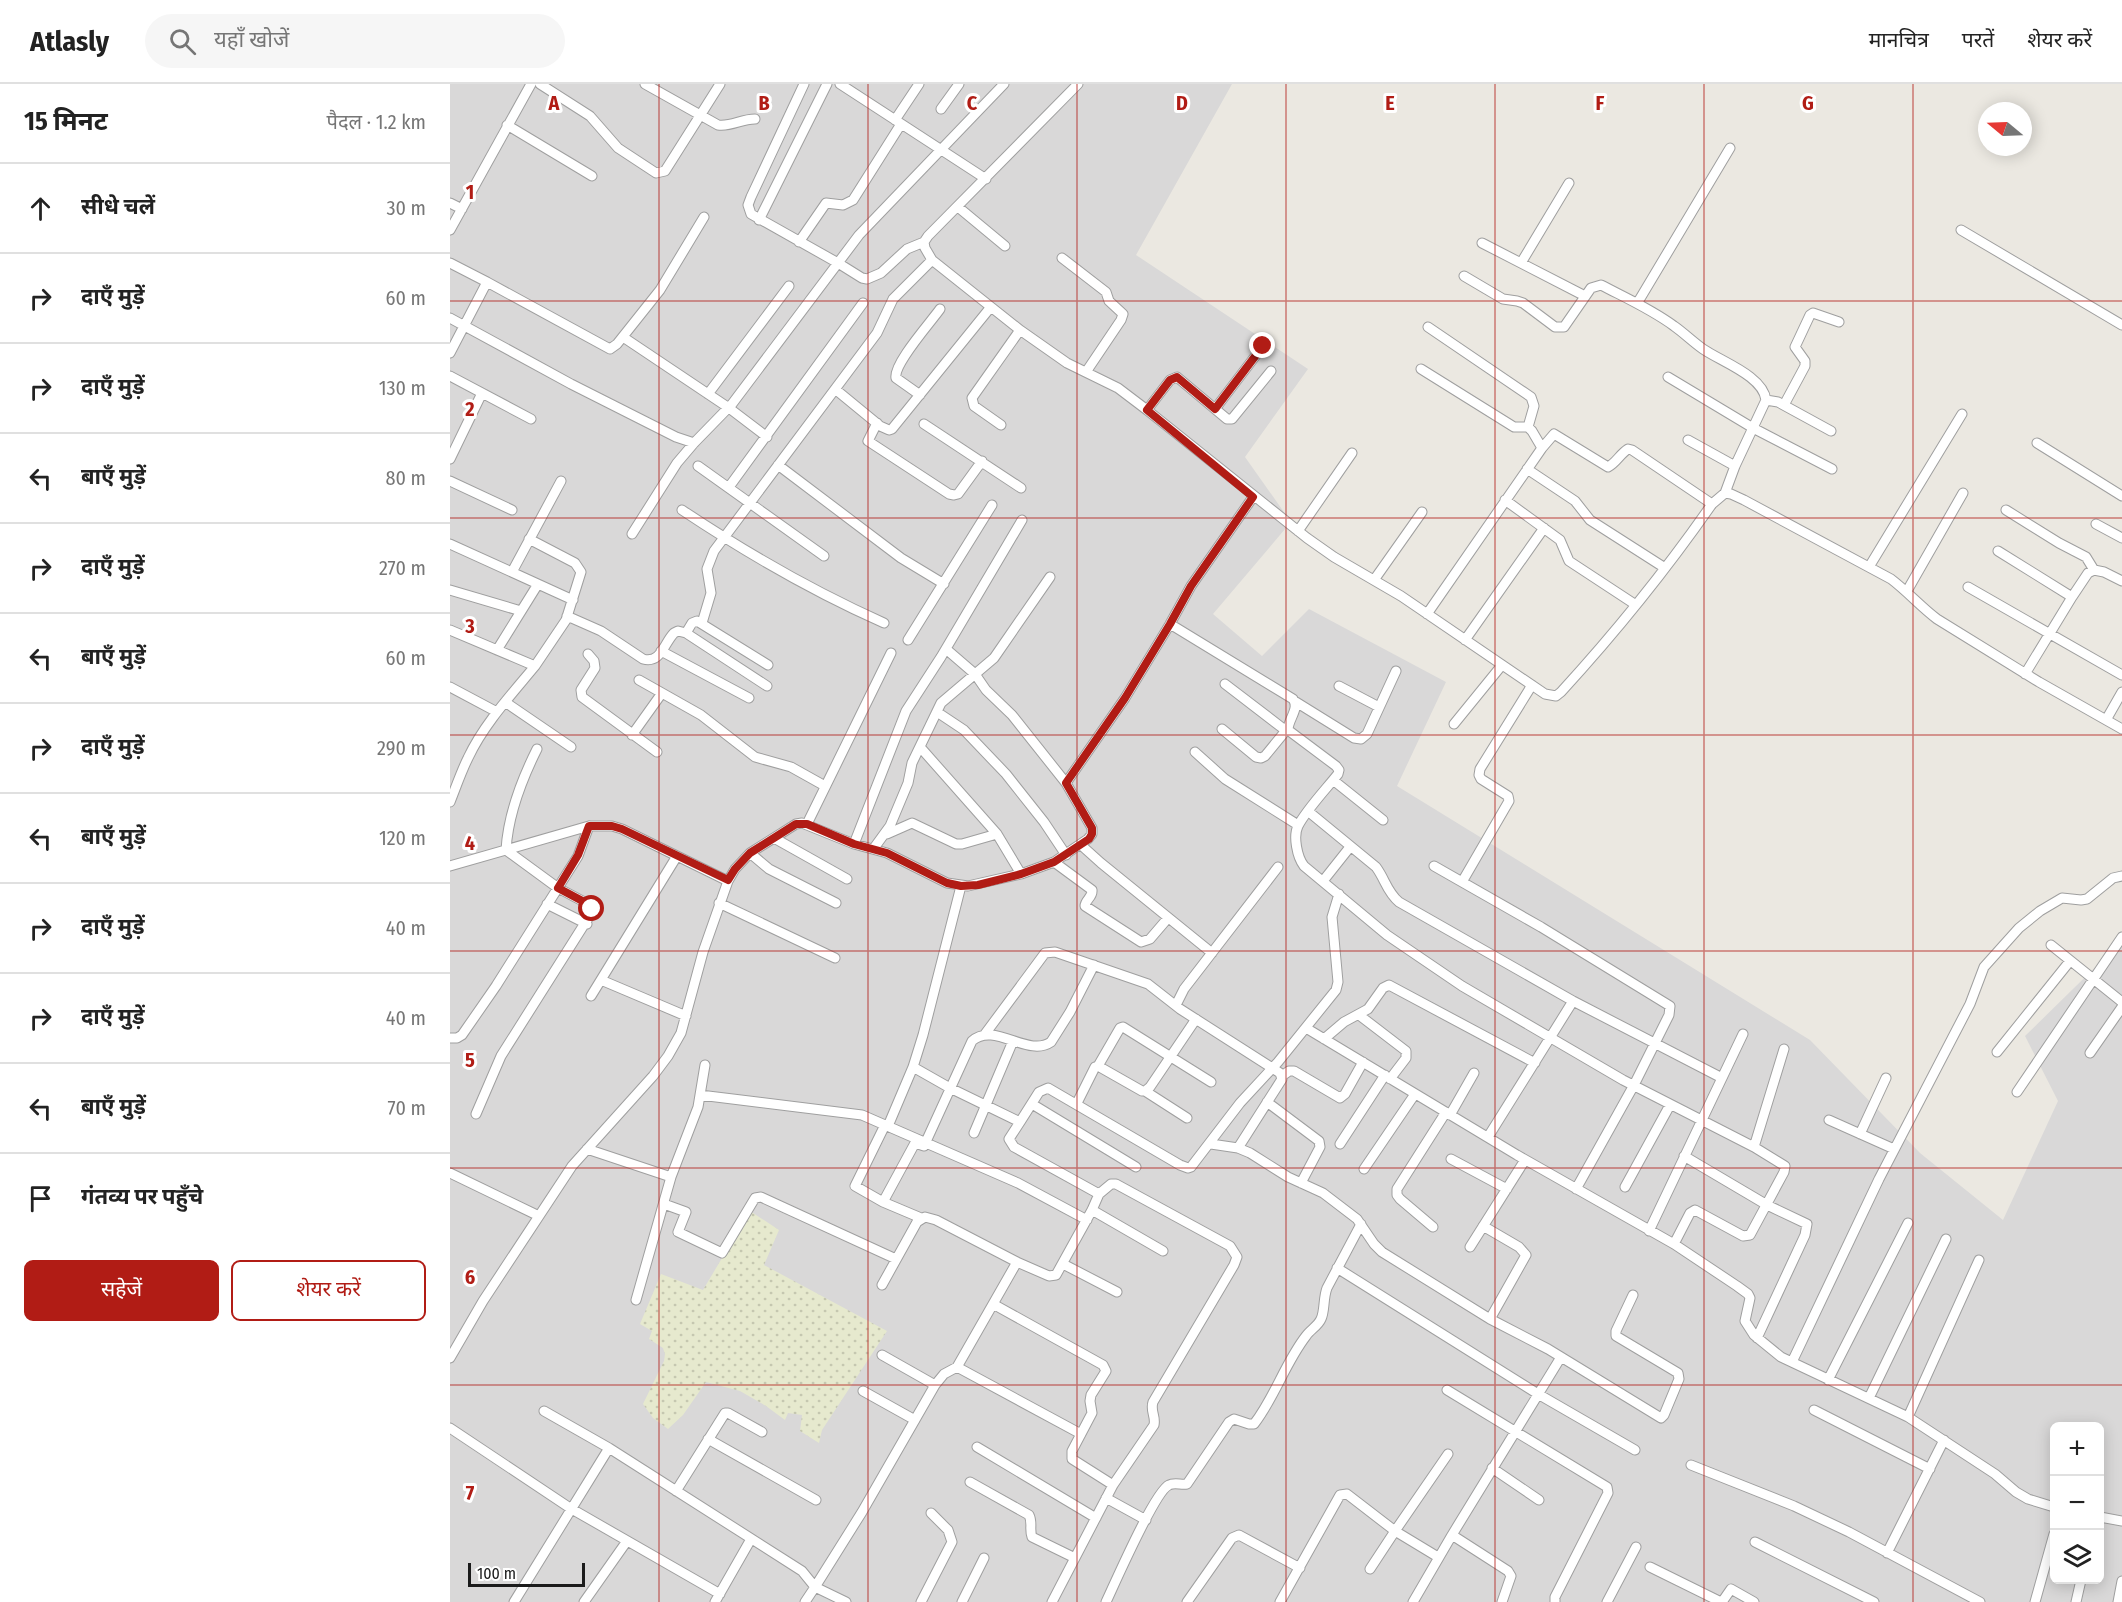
<!DOCTYPE html>
<html lang="hi">
<meta charset="utf-8">
<style>
body{margin:0;font-family:"Fira Sans Condensed","Noto Sans Devanagari",sans-serif;background:#f6f6f6;color:#222}
.controls{position:absolute;right:18px;bottom:18px;display:grid;overflow:hidden;border-radius:9px;box-shadow:0 3px 15px #0003}
.controls button{width:54px;height:54px;display:grid;place-items:center;padding:0;border:0;border-bottom:2px solid #e0e0e0;background:#fff;color:#222;font:30px sans-serif}
.compass{position:absolute;left:1528px;top:18px;width:54px;height:54px;border-radius:50%;background:#fff;box-shadow:0 3px 15px #0003;rotate:289deg}
.scale{position:absolute;left:18px;bottom:15px;width:117px;box-sizing:border-box;padding-left:6px;border:3px solid #1b1b1b;border-top:0;font-size:16px;line-height:21px;white-space:nowrap;color:#1b1b1b;-webkit-text-stroke:4px #fff;paint-order:stroke}
.stop{position:absolute;width:18px;height:18px;margin:-14px;border:4px solid #b11c15;border-radius:50%;background:#fff}
.stop.end{background:#b11c15;border-color:#fff;box-shadow:0 2px 6px #0008}
.list{margin:0;padding:0;list-style:none}
h2{display:flex;justify-content:space-between;align-items:center;height:78px;margin:0;padding:0 24px;font-size:26px}
h2 small{font-size:20px;font-weight:400;color:#767676}
.list li{display:grid;grid-template-columns:39px 1fr auto;gap:18px;align-items:center;box-sizing:border-box;height:90px;padding:0 24px;border-top:2px solid #e0e0e0}
.list b{display:block;font-size:22px;white-space:nowrap}
.list em{font-size:20px;font-style:normal;color:#767676}
.actions{display:flex;gap:12px;padding:18px 24px}
.actions a{flex:1;padding:14px 0;border:2px solid #b11c15;border-radius:9px;text-align:center;font-size:21px;color:#b11c15}
.actions .main{background:#b11c15;color:#fff}
.icon{flex:none;width:33px;height:33px;fill:none;stroke:currentColor;stroke-width:2;stroke-linecap:round;stroke-linejoin:round}
.map{position:relative;flex:none;width:1672px;height:1518px;overflow:hidden}
header{display:flex;align-items:center;gap:36px;box-sizing:border-box;height:84px;padding:0 30px;background:#fff;border-bottom:2px solid #e0e0e0}
header strong{font-size:28px}
nav{display:flex;gap:33px;margin-inline-start:auto;font-size:21px}
.search{width:420px;height:54px;background:#f6f6f6;display:flex;align-items:center;gap:15px;box-sizing:border-box;padding:0 21px;border-radius:33px;color:#767676;font-size:22px}
main{display:flex}
aside{flex:1;background:#fff}
.map>svg:first-child{display:block}
.residential{fill:#d9d8d8;fill-rule:evenodd}
.farmland{fill:url(#farmland-dots)}
.lines{fill:none;stroke-linecap:round;stroke-linejoin:round}
.street-casing{stroke:#9f9f9f;stroke-width:11}
.street{stroke:#fff;stroke-width:9}
.route{stroke:#b11c15;stroke-width:8}
.grid{fill:none;stroke:#b11c15;stroke-width:1.5;stroke-opacity:0.55}
.grid-label{font-size:20px;text-anchor:middle;font-weight:bold;fill:#b11c15;stroke:#fff;stroke-width:6;stroke-linejoin:round;paint-order:stroke}
</style>
<header>
<strong>Atlasly</strong>
<div class="search"><svg class="icon" aria-label="search" viewBox="0 0 24 24"><circle cx="10" cy="10" r="6"/><path d="M15 15l6 6"/></svg>यहाँ खोजें</div>
<nav><a>मानचित्र</a><a>परतें</a><a>शेयर करें</a></nav>
</header>
<main>
<aside>
<h2>15 मिनट<small>पैदल · 1.2 km</small></h2>
<ul class="list">
<li><svg class="icon" aria-label="ahead" viewBox="0 0 24 24"><path d="M12 20V5M6 11l6-6 6 6"/></svg><div><b>सीधे चलें</b></div><em>30 m</em></li>
<li><svg class="icon" aria-label="right" viewBox="0 0 24 24"><path d="M7 20v-9h11M14 6l5 5-5 5"/></svg><div><b>दाएँ मुड़ें</b></div><em>60 m</em></li>
<li><svg class="icon" aria-label="right" viewBox="0 0 24 24"><path d="M7 20v-9h11M14 6l5 5-5 5"/></svg><div><b>दाएँ मुड़ें</b></div><em>130 m</em></li>
<li><svg class="icon" aria-label="left" viewBox="0 0 24 24"><path d="M17 20v-9H6M10 6l-5 5 5 5"/></svg><div><b>बाएँ मुड़ें</b></div><em>80 m</em></li>
<li><svg class="icon" aria-label="right" viewBox="0 0 24 24"><path d="M7 20v-9h11M14 6l5 5-5 5"/></svg><div><b>दाएँ मुड़ें</b></div><em>270 m</em></li>
<li><svg class="icon" aria-label="left" viewBox="0 0 24 24"><path d="M17 20v-9H6M10 6l-5 5 5 5"/></svg><div><b>बाएँ मुड़ें</b></div><em>60 m</em></li>
<li><svg class="icon" aria-label="right" viewBox="0 0 24 24"><path d="M7 20v-9h11M14 6l5 5-5 5"/></svg><div><b>दाएँ मुड़ें</b></div><em>290 m</em></li>
<li><svg class="icon" aria-label="left" viewBox="0 0 24 24"><path d="M17 20v-9H6M10 6l-5 5 5 5"/></svg><div><b>बाएँ मुड़ें</b></div><em>120 m</em></li>
<li><svg class="icon" aria-label="right" viewBox="0 0 24 24"><path d="M7 20v-9h11M14 6l5 5-5 5"/></svg><div><b>दाएँ मुड़ें</b></div><em>40 m</em></li>
<li><svg class="icon" aria-label="right" viewBox="0 0 24 24"><path d="M7 20v-9h11M14 6l5 5-5 5"/></svg><div><b>दाएँ मुड़ें</b></div><em>40 m</em></li>
<li><svg class="icon" aria-label="left" viewBox="0 0 24 24"><path d="M17 20v-9H6M10 6l-5 5 5 5"/></svg><div><b>बाएँ मुड़ें</b></div><em>70 m</em></li>
<li><svg class="icon" aria-label="arrive" viewBox="0 0 24 24"><path d="M6 21V4h12l-3 4 3 4H6"/></svg><div><b>गंतव्य पर पहुँचे</b></div></li>
</ul>
<div class="actions"><a class="main">सहेजें</a><a>शेयर करें</a></div>
</aside>
<div class="map">
<svg width="1672" height="1518" viewBox="0 0 1672 1518">
<defs>
<pattern id="farmland-dots" width="8" height="8" patternUnits="userSpaceOnUse" patternTransform="scale(1.5)"><rect width="8" height="8" fill="#e6e9ce"/><path d="M2 2h.1M6 6h.1" fill="none" stroke="#c5c7b0" stroke-width="1.8" stroke-linecap="round"/></pattern>
</defs>
<rect width="100%" height="100%" fill="#ebe8e1"/>
<path class="residential" d="M0,0H782L686,171L858,285L795,373L841,438L763,530L812,572L859,525L996,598L947,702L1360,956L1470,1069L1553,1136L1608,1017L1575,952L1672,857V1518H0ZM1604,1342H1650V1496H1604Z"/>
<path class="farmland" d="M300,1127L329,1146L314,1181L437,1247L372,1346L369,1359L350,1347L352,1331L338,1329L335,1336L316,1322L290,1307L256,1298L233,1331L218,1345L203,1334L193,1320L214,1277L215,1270L213,1264L199,1255L202,1247L190,1240L211,1190L253,1206Z"/>
<g class="lines">
<g class="street-casing">
<path id="street" d="M90,0L140,32L168,64L206,89L215,87L270,0
M195,0L268,41C281,43 291,35 305,35
M354,0L301,113L298,121L301,130L388,179L412,194L417,195L431,189L457,165L474,158
M390,0L536,95
M628,0L478,152L474,158L475,164L482,176L570,246L617,279L668,304L697,326L857,454L884,473L951,512L1095,610L1106,612L1111,608C1165,549 1216,486 1262,420L1275,409L1281,410L1294,416L1441,495C1458,508 1471,523 1487,535L1589,598L1672,645
M491,25L509,0
M445,36L469,0
M57,41L142,92
M0,119L12,125
M508,123L555,162
M309,136L377,0
M0,146L81,0
M1511,146L1672,241
M349,158L376,119L393,121L403,116L451,40
M1032,159L1135,212
M612,174L656,208L659,217L673,230L671,236L636,288
M0,179L37,198L0,269
M1071,179L1119,99
M1014,192L1053,215L1067,217L1073,219L1105,243H1114L1141,204L1151,201C1176,214 1201,225 1224,242C1234,249 1243,258 1253,265C1272,278 1313,292 1316,316L1285,382L1275,409
M37,198L160,265L167,260L210,206L254,133
M1188,218L1280,64
M0,234L121,300L226,353L244,359
M978,243L1081,313L1084,322L1078,343
M173,253L279,324L317,353
M971,285L1064,343H1078L1082,347L1092,364
M0,292L81,335
M1218,293L1303,344L1382,385
M385,305L430,342L439,346L442,345L540,224
M258,310L339,202
M470,311L446,294C443,280 481,238 490,225
M1316,316L1328,318L1381,347
M1334,321L1355,282V277L1345,263L1360,231L1363,229L1389,238
M765,325L813,262
M697,326L720,296L727,293L777,335H782L821,287
M427,339L418,357L499,410L504,411L508,410L532,377
M474,340L571,404
M551,341L524,322L522,314L570,246
M1238,356L1285,382
M1587,359L1672,412
M0,375L32,309
M328,381L451,474L494,500
M248,382L374,472
M1077,385L1125,417L1140,436L1215,484
M0,397L62,426
M279,403L413,219
M1055,416L1110,456L1119,477L1186,521
M232,426C298,470 362,507 434,539
M1556,426L1609,459L1636,473L1644,486
M1646,440L1672,454
M848,447L902,369
M182,450L227,379L244,359L282,320L409,151L554,0
M79,455L125,479L131,488L116,536L85,582
M0,460L123,516
M1548,467L1622,513L1575,590
M1419,483L1512,330
M62,488L111,397
M924,496L972,428
M1518,503L1672,591
M0,506L71,527
M1457,507L1513,409
M1622,513L1638,489L1644,486L1654,488L1672,497
M977,530L1092,364L1104,350L1158,383C1166,379 1170,370 1178,365L1182,366L1262,420
M117,532L151,547L193,575C211,580 214,559 224,549L228,547L236,549L317,602
M252,539L261,509L257,485L264,467L427,249L443,215L482,176
M720,540L843,615C850,625 838,635 838,646L886,682L889,686L888,690C877,704 856,726 848,742C843,752 847,773 854,782L937,851L1012,902L1173,996L1304,1063L1335,1082L1334,1088L1300,1151L1293,1152L1245,1126L1240,1129L1224,1160
M0,546L85,582C61,611 34,640 18,674C11,688 6,703 0,718
M236,549L242,539L247,537L318,581
M458,556L542,421
M1015,556L1094,444
M496,565L525,590L536,606L562,631L616,699
M47,566L88,500
M211,567L299,614
M138,570L144,577L145,584L131,606L132,613L207,668
M189,596L251,631L305,673L341,683L375,702
M775,600L835,646
M889,602L929,623
M0,603L47,628
M55,618L121,663
M846,618L904,654L911,655L917,650L946,587
M487,628L514,646L556,690L594,738L616,771
M1656,636L1672,608
M1004,640L1052,581
M772,645L806,673L811,674L815,672L838,644
M182,651L212,609
M470,663L547,750L571,790
M745,668L775,695L848,741
M883,696L933,736
M859,728L926,783C935,795 937,808 949,818L1123,917L1272,994
M357,740L441,569
M437,750L462,739L506,760H512L547,750
M324,754L397,795
M404,760L456,627L491,573L572,436
M631,761L651,779L762,869
M424,764L440,742L458,699L462,679L491,619L544,574L600,493
M300,769L319,785L386,819
M604,778L642,806C643,813 635,816 635,822L691,858L700,855L718,834
M0,782L139,742H162L172,745L278,797
M984,782L1091,843L1220,922L1219,931L1184,1001L1126,1105
M873,797L900,763
M1012,798L1059,717L1058,712L1031,695L1029,691L1030,685L1082,601
M511,802L473,951L463,983L500,1004L570,1038L559,1055L564,1063L649,1110
M269,819L385,874
M97,820L137,840
M1601,861L1672,918
M151,896L236,932
M141,912L227,772
M726,921L734,905L828,783
M909,931L956,967V974L940,995
M856,944L1067,1071L1224,1160L1287,1202L1298,1210L1300,1214L1295,1237L1304,1251L1331,1273L1458,1333L1545,1390L1566,1408L1578,1415L1604,1423
M535,950L595,869L605,868L698,900L730,925L830,989L832,995L788,1064
M0,954H7L12,951L46,902L128,772L139,742
M874,955L894,938L918,925L933,904L939,901L1085,979
M1547,968L1620,877
M1640,969L1672,923
M648,982L670,944L673,943L761,998
M832,992L839,987H844L890,1014L895,1010L913,978
M695,1007L737,1034
M1567,1008L1672,853
M250,1011L412,1031L568,1099L637,1136
M817,1018L869,1057L870,1063L851,1099
M627,1019L645,983L648,982L692,1007H695L700,1003L746,935
M582,1020L686,1083
M26,1030L51,972L142,828L140,821L108,804L56,766C58,731 71,697 87,665
M1000,1031L1024,989
M1379,1036L1444,1065
M570,1038L589,1008L598,1004L730,1081L738,1084L741,1083L790,1019L828,978L886,906L888,898L882,833L889,810
M438,1042L463,983
M524,1049L563,957
M1410,1050L1436,994
M1038,1053L1123,917
M761,1060L788,1064L800,1069L838,1093L873,1109L907,1135L924,1160L932,1168L1040,1235L1098,1265L1211,1334L1214,1331L1229,1295L1228,1289L1166,1252V1247L1183,1211
M890,1060L935,991
M1304,1063L1334,965
M137,1065L221,1093
M1234,1072L1317,1121L1357,1140L1355,1151L1307,1254
M1001,1075L1057,1105
M914,1085L965,1010
M0,1089L89,1132
M1175,1103L1220,1021
M433,1118L405,1102L435,1041
M214,1120L236,1128L228,1148L272,1169L305,1114L311,1113L446,1175
M642,1126L713,1167
M471,1134L433,1118L465,1059L474,1062L522,957C544,937 578,974 601,958L620,928L644,881
M1033,1142L1069,1163L1076,1171L1040,1235
M983,1143L950,1115L947,1111V1105L996,1028
M1199,1147L1293,950
M1020,1163L1075,1076
M613,1180L667,1208
M887,1184L1088,1310L1185,1366
M432,1201L467,1138L475,1133L486,1136L567,1178
M186,1216L221,1093L248,1023L255,981
M543,1220L653,1281L656,1287L641,1311L640,1317L642,1329L622,1367V1375L663,1401L602,1518
M432,1271L485,1301
M0,1274L33,1217L122,1082L203,992L218,972L231,949L253,868L278,797L285,785L300,769L346,740L352,739L404,760L437,769L497,799L518,802L571,790L604,778L638,755L642,750V744L616,699L675,614L720,540L741,502L803,413
M1342,1278L1429,1095L1520,920L1534,883L1569,844L1590,827L1612,814L1631,816L1637,815L1663,794L1672,792
M507,1283L631,1350
M1378,1296L1458,1139
M997,1306L1157,1403L1158,1409L1105,1513V1518
M413,1307L465,1336
M1419,1314L1496,1155
M1364,1326L1480,1385
M94,1327L159,1364L352,1487L365,1503L355,1518
M1458,1333L1529,1176
M0,1344L120,1424L270,1510
M258,1355L366,1416
M527,1363L646,1434
M1241,1381L1344,1422L1399,1448L1530,1518
M1042,1384L1089,1416
M520,1398L579,1431C583,1439 579,1445 582,1453L625,1474
M226,1407L275,1329H278L312,1348
M656,1414L696,1436
M1650,1433L1672,1437
M1002,1451L1058,1487L1061,1492L1052,1518
M1305,1458L1424,1518
M1437,1469L1494,1356
M1200,1483L1271,1518
M920,1485L945,1447L988,1473
M64,1518L159,1364
M134,1518L177,1457
M265,1518L301,1455
M396,1518L365,1503L412,1428L485,1301L494,1290L507,1283L567,1178L599,1192L606,1191L642,1126L649,1110L661,1100H666L780,1162L787,1173L784,1181L703,1318C700,1327 706,1332 704,1341L663,1401
M471,1518L502,1458L498,1446L481,1429
M512,1518L534,1474
M656,1518C665,1499 705,1407 719,1401C724,1398 731,1401 737,1400L779,1338L784,1335L799,1340H804C825,1313 835,1279 856,1252C860,1246 868,1242 871,1235C875,1227 873,1214 877,1204L911,1140
M737,1518L782,1454L789,1451L850,1484
M830,1518L890,1411L897,1410L945,1447L998,1370
M963,1518L1002,1451L1111,1273
M1157,1518L1186,1463
M1272,1518L1281,1505L1304,1518
M1585,1518L1604,1450
M1626,1518L1631,1496
M1668,1518L1672,1497"/>
</g>
<use href="#street" class="street"/>
</g>
<g class="lines">
<path class="route" d="M142,825L140,821L108,804L128,771L139,742H162L172,745L278,796L285,785L300,769L346,740H357L404,760L437,769L497,799L511,802L528,801L571,790L604,778L639,755L642,750V744L616,699L675,614L720,540L741,502L803,413L697,326L720,296L727,293L765,325L813,262"/>
</g>
<path class="grid" d="M209,0V1518M418,0V1518M627,0V1518M836,0V1518M1045,0V1518M1254,0V1518M1463,0V1518M0,217H1672M0,434H1672M0,651H1672M0,867H1672M0,1084H1672M0,1301H1672"/>
<g class="grid-label">
<text x="104" y="26">A</text>
<text x="314" y="26">B</text>
<text x="522" y="26">C</text>
<text x="732" y="26">D</text>
<text x="940" y="26">E</text>
<text x="1150" y="26">F</text>
<text x="1358" y="26">G</text>
<text x="20" y="115">1</text>
<text x="20" y="332">2</text>
<text x="20" y="549">3</text>
<text x="20" y="766">4</text>
<text x="20" y="983">5</text>
<text x="20" y="1200">6</text>
<text x="20" y="1416">7</text>
</g>
</svg>
<div class="controls">
<button>+</button>
<button>−</button>
<button><svg class="icon" aria-label="layers" viewBox="0 0 24 24"><path d="M12 4l9 5-9 5-9-5zM3 14l9 5 9-5"/></svg></button>
</div>
<svg class="compass" viewBox="-18 -18 36 36"><path d="M0-13l5 13h-10z" fill="#e53935"/><path d="M0 13l5-13h-10z" fill="#767676"/></svg>
<div class="scale">100 m</div>
<div class="stop" style="left:142px;top:825px"></div>
<div class="stop end" style="left:813px;top:262px"></div>
</div>
</main>
